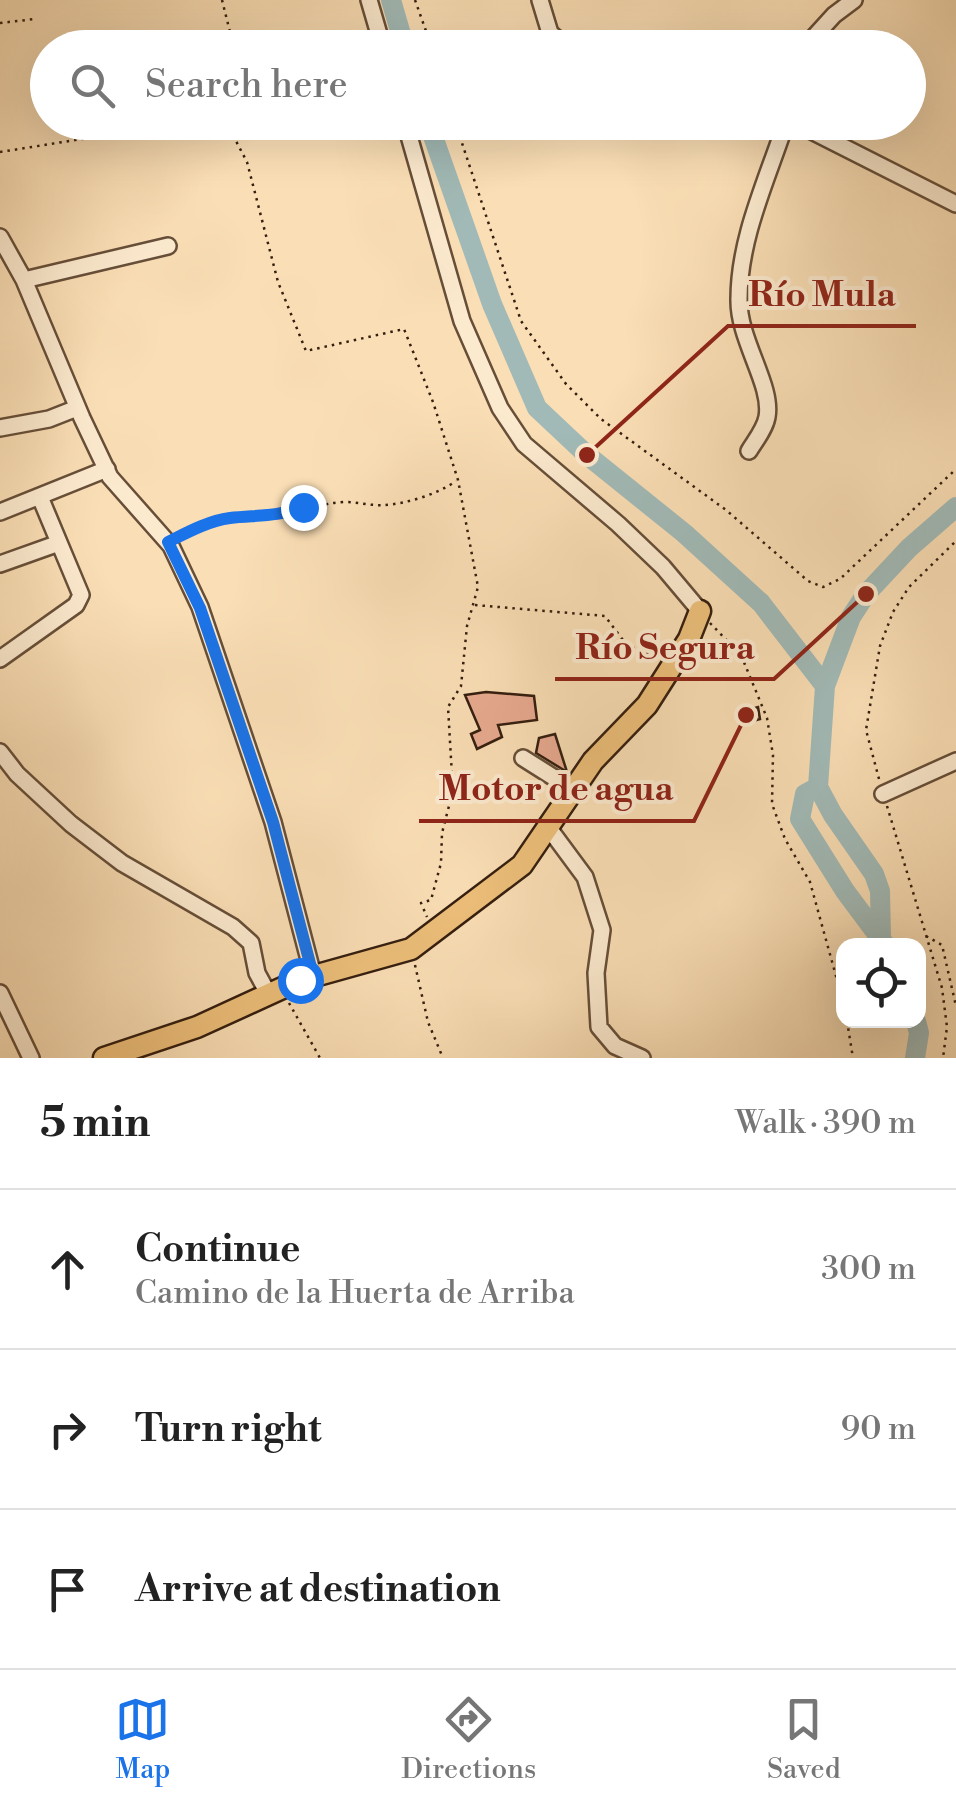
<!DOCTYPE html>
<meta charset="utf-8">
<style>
body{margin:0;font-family:"Libre Bodoni",serif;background:#f6f6f6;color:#222}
.controls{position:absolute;right:30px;bottom:30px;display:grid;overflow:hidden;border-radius:20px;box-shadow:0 10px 40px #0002}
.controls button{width:90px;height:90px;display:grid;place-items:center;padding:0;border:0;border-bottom:2px solid #e0e0e0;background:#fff;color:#222;font:50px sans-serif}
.stop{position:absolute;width:30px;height:30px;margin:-22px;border:8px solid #1a73e8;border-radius:50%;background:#fff}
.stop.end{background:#1a73e8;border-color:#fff;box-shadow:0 2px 10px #0008}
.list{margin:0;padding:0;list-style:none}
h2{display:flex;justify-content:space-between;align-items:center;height:130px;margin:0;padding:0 40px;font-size:42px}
h2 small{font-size:32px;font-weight:400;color:#767676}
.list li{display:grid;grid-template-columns:65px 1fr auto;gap:30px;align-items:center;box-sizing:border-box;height:160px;padding:0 40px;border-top:2px solid #e0e0e0}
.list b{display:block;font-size:38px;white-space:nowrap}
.list p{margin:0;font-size:32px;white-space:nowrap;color:#767676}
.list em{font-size:32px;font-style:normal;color:#767676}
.icon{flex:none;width:55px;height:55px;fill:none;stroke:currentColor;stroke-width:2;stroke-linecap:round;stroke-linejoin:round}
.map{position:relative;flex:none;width:956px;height:1058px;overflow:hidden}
.search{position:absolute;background:#fff;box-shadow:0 10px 40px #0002;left:30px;right:30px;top:30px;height:110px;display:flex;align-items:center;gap:25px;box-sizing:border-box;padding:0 35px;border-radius:55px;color:#767676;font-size:38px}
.sheet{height:610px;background:#fff}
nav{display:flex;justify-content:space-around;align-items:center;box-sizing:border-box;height:140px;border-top:2px solid #e0e0e0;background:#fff;font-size:28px;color:#767676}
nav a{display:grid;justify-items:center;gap:5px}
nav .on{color:#1a73e8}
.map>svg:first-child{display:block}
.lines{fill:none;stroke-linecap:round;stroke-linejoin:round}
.river{stroke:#a1bab7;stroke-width:20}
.building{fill:#e8aa90;stroke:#341e0f;stroke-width:2.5}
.minor-casing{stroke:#664e38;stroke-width:20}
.major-casing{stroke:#341e0f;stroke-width:25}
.path{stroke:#341e0f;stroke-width:2.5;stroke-dasharray:2.5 5;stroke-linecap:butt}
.minor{stroke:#fceacf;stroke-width:15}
.major{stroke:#edbf7a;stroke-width:20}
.route{stroke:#1a73e8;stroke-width:12}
.leader{fill:none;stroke:#8f2418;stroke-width:4}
.callout-dot{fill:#8f2418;stroke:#fceacf;stroke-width:4}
.callout-label{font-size:35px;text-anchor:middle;font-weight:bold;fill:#8f2418;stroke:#fceacf;stroke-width:8;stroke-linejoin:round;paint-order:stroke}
</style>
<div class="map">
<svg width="956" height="1058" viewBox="0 0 956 1058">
<rect width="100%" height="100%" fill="#fadeb5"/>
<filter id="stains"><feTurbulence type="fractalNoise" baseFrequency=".002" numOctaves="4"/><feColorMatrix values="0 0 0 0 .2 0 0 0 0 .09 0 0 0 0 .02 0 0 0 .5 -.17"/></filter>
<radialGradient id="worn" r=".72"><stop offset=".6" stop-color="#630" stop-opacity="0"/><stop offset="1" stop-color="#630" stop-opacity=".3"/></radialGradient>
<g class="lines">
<path class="river" d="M391,0L405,48
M428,122L492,304L537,408L587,455L684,533L761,603L825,686
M818,787L833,815L874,874L880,891L881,937
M886,946L845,891L800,819L805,794L818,787L825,686L851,617L866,594L909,548L956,507
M915,1058L919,1033L916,1021"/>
</g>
<path class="building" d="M486,692L534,696L537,720L498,725L502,737L477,749L471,734L480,730L465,695Z
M758,707L760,719L745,723L740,712Z
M555,734L567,772L536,753L539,738Z"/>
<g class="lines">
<g class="minor-casing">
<path id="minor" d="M369,0L383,48
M540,0L550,33L568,48
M804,48L834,15L854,0
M405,122L462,321L500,408L524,444L618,524L663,567L700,611
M794,122L956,204
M0,237L24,280L82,418L110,477L171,546L200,607L273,822L313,975
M24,280L168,246
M0,428L49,419L77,408
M749,451C755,441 765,429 767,417C773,385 738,340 739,299C739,238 767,180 786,122
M0,512L107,469
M0,564L59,543
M0,659L76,605L81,595L40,497
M0,752L17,774L71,824L122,863L233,927L251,943L257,973L269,995
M523,758L572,789
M883,794L956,761
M548,827L585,877L602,930L596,973L599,1027L615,1046L642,1058
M0,993L31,1058"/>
</g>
<g class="major-casing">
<path id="major" d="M104,1058L197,1027L300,980L411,949L522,865L593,761L647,705L689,639L700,611"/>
</g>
<path class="path" d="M222,0L234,48
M415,0L432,48
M0,23L35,19
M226,122L247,162L278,282L306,351L404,329L433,402L458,480L478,587L467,626L461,686L448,707L452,776L447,785L449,806L442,833L441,863L431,900L421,903L427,917
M455,122L521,321L566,384L601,419L726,510L808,581L823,587L840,579L956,469
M0,152L189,122
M180,536C221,517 235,522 277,516C300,513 319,503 345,502C358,502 371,506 384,505C406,504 438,494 456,481
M475,605L605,616L626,644L659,660
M710,623L741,655L767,718L773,755L772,804L785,839L810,882L844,1005
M879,779L866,730L880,646L893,612L909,587L956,541
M887,806L942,988L947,1027L943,1058
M926,936L942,945L956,1006
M415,965L428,1022L443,1058
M289,1003L320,1058
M847,1021L853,1058"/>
<use href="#minor" class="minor"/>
<use href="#major" class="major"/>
</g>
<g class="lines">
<path class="route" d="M300,980L313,975L273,822L200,608L168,542C188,532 208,521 230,518C256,515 278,517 303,507"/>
</g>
<path class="leader" d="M587 455L728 326H916M866 594L774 679H555M746 715L694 821H419"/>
<g class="callout-dot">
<circle cx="587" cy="455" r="10"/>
<circle cx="866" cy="594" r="10"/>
<circle cx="746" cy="715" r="10"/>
</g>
<g class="callout-label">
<text x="822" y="306">Río Mula</text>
<text x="665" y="659">Río Segura</text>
<text x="556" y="800">Motor de agua</text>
</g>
<rect width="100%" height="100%" filter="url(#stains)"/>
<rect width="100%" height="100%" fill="url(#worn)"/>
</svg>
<div class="controls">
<button><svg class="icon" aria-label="locate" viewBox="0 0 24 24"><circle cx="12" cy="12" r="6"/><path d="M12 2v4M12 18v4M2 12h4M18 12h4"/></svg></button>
</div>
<div class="stop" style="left:300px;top:980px"></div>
<div class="stop end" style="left:303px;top:507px"></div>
<div class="search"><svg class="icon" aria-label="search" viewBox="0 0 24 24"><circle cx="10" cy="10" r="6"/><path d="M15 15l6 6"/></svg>Search here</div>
</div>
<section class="sheet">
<h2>5 min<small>Walk · 390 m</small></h2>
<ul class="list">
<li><svg class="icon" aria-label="ahead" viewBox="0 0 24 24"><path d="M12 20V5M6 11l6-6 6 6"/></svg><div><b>Continue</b><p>Camino de la Huerta de Arriba</p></div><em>300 m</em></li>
<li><svg class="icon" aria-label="right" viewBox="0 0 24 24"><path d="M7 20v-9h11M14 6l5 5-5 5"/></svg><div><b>Turn right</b></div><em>90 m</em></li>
<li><svg class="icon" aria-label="arrive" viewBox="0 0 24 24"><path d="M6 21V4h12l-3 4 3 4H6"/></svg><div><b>Arrive at destination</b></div></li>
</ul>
</section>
<nav>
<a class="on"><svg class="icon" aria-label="map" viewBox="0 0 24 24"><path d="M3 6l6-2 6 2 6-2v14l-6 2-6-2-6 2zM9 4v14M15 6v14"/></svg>Map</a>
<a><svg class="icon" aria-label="directions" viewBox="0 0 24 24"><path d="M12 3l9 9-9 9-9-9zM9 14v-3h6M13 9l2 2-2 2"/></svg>Directions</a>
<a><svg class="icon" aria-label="saved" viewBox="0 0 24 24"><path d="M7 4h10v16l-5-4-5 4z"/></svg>Saved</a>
</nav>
